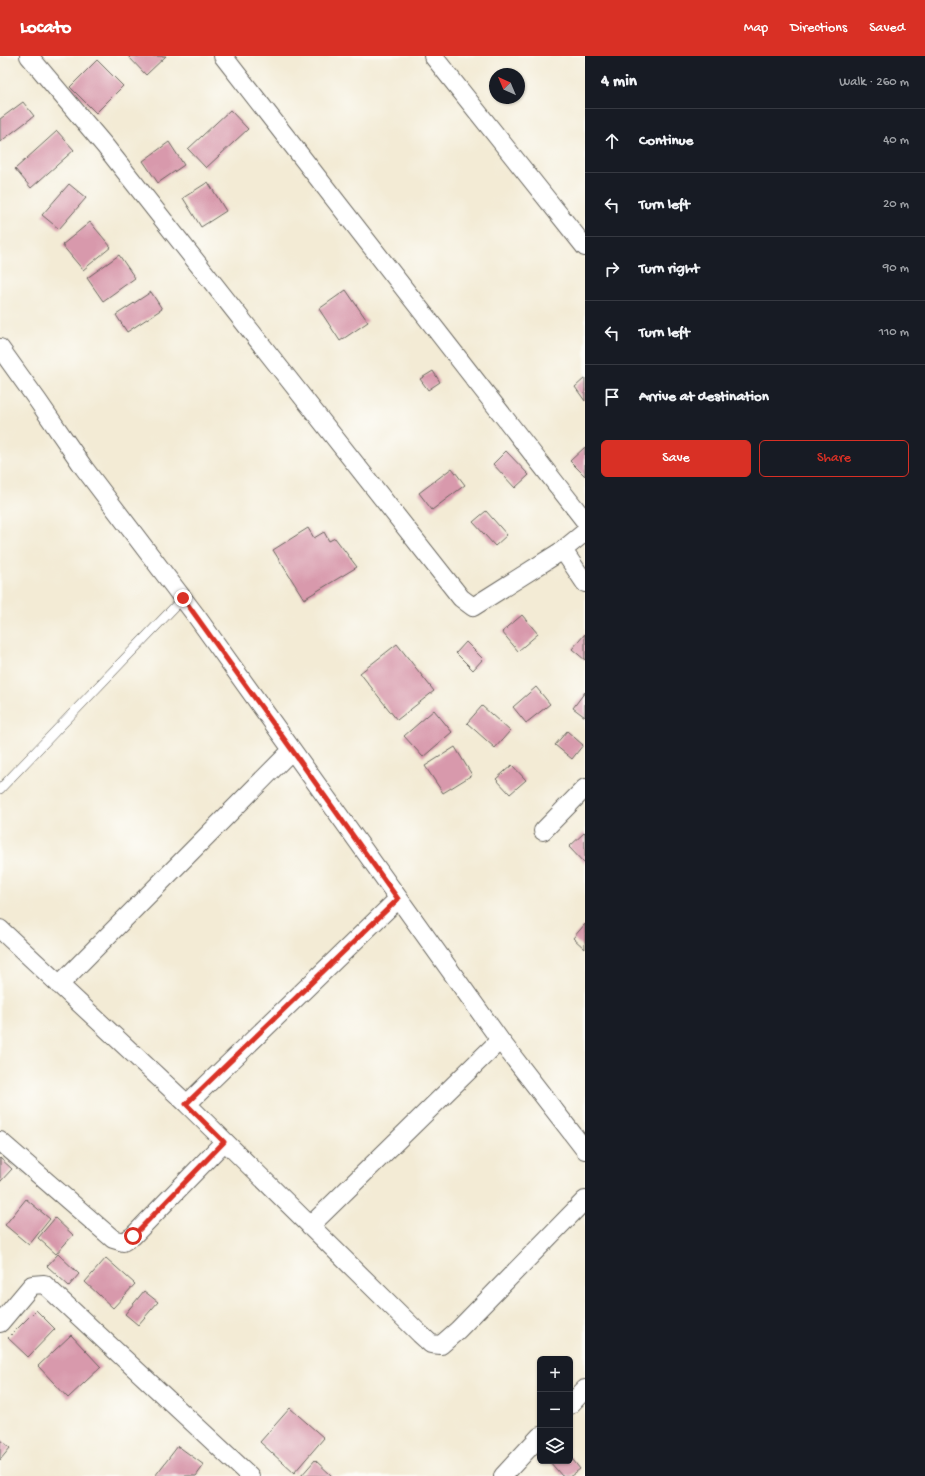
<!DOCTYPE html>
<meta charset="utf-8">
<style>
body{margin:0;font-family:"Gochi Hand",sans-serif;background:#242831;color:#f1f3f6}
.controls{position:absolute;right:12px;bottom:12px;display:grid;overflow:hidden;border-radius:6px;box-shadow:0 1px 3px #0004}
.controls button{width:36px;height:36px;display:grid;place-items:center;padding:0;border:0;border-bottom:1px solid #363941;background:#171b24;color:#f1f3f6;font:20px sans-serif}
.compass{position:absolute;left:489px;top:12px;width:36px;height:36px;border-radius:50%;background:#171b24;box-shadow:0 1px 3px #0004;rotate:316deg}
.stop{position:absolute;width:12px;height:12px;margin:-9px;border:3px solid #d93025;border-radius:50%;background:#fff}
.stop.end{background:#d93025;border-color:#fff;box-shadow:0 1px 4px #0008}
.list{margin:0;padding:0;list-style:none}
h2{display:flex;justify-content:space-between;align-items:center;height:52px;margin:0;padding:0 16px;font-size:17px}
h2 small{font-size:13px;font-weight:400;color:#9ea1a6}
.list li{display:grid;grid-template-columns:26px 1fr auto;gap:12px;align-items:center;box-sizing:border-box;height:64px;padding:0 16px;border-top:1px solid #363941}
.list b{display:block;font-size:15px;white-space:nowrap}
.list em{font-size:13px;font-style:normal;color:#9ea1a6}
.actions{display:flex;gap:8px;padding:12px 16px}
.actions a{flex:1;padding:9px 0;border:1px solid #d93025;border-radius:6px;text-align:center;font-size:14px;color:#d93025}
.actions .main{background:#d93025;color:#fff}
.icon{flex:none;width:22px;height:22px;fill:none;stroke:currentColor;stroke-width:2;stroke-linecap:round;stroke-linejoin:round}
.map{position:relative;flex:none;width:585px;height:1420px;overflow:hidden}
header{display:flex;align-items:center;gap:24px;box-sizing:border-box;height:56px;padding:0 20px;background:#d93025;color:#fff}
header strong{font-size:19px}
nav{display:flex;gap:22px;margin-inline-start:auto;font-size:14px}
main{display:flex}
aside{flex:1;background:#171b24}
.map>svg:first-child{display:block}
.building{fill:#d899ac}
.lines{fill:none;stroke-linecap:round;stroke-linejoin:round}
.service-casing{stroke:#67645d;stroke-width:10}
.minor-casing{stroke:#67645d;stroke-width:20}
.service{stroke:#fff;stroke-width:9}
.minor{stroke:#fff;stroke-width:18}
.route{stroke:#d93025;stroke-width:5}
</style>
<header>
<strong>Locato</strong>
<nav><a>Map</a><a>Directions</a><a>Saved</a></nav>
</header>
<main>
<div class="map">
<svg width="585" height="1420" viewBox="0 0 585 1420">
<rect width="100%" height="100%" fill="#fdfcf7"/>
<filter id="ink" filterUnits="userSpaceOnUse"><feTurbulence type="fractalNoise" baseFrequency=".025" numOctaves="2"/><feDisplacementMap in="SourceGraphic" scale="8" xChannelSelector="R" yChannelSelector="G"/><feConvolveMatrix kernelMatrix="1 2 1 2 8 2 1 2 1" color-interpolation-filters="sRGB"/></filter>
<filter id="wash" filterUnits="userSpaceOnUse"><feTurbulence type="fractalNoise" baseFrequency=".012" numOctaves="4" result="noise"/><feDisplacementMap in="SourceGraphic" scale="16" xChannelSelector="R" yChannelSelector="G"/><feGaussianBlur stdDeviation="0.9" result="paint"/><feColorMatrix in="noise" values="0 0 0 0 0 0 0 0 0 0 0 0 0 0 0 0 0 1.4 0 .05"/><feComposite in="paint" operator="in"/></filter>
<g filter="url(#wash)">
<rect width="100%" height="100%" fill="#f3ebd5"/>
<g id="blocks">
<path class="building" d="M128,0H166L146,19Z
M97,4L123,30L96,57L70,31Z
M23,46L34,60L0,86V63Z
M230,54L248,73L206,112L188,93Z
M57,75L74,94L31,132L15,113Z
M169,86L184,109L158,127L143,105Z
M208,126L226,155L201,171L183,142Z
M69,128L86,142L59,173L42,159Z
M90,166L111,191L83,214L62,189Z
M119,199L135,222L103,245L87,222Z
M346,234L368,266L340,285L319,253Z
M151,236L162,253L127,276L116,259Z
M433,315L440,326L428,334L420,323Z
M585,322V345L575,331Z
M585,391V420L570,405Z
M506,395L529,419L515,432L493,408Z
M452,412L465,429L432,454L419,437Z
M486,455L507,479L495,490L473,466Z
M308,472L314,482L324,476L329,485L335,482L357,511L304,543L273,494Z
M522,559L538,578L518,595L502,576Z
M585,578V604L572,593Z
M466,586L483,603L473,614L456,597Z
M397,588L434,635L397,664L360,617Z
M536,631L550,648L526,667L513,651Z
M585,636V661L573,652Z
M482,650L510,675L495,692L467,667Z
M434,654L452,676L423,701L404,680Z
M567,675L583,689L572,703L555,689Z
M455,691L472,719L443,737L425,710Z
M512,709L526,724L510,738L496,723Z
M585,776V808L569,791Z
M585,868V893L573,882Z
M0,1102L12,1113L0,1126Z
M26,1143L50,1163L29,1189L5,1169Z
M55,1162L73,1179L56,1198L38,1182Z
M58,1198L79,1218L69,1230L47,1210Z
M106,1202L135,1228L113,1252L85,1226Z
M144,1235L158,1246L138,1269L125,1258Z
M36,1254L55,1273L28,1301L8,1282Z
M71,1279L101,1311L68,1342L38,1310Z
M290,1352L324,1382L294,1417L260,1386Z
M0,1383L10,1392L0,1404Z
M178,1390L204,1409L196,1420H155Z
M570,1400L580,1413L571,1420H562L550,1406L570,1405Z
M315,1404L332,1420H301Z"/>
</g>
</g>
<g filter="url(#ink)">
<use href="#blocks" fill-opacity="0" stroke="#67645d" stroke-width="1"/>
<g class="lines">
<g class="service-casing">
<path id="service" d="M0,733L183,542"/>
</g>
<g class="minor-casing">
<path id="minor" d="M29,0L105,90L461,542L473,551L563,494L585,476
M223,0L585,465
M433,0L585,191
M0,292L38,345L84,412L197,561L500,984L585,1094
M563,494L585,527
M543,775L585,732
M0,873L187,1048L420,1278L431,1288L441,1289L458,1274L585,1144
M59,929L292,694
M187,1048L398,843
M0,1085L113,1183L123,1186L133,1180L224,1086
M310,1170L500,984
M0,1267L32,1229L44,1228L250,1420
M570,1349L585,1333
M503,1420L540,1380"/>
</g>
<use href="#service" class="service"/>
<use href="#minor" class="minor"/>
</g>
</g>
<g class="lines" filter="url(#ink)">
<path class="route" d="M133,1180L224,1086L186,1048L398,843L292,694L183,542"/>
</g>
</svg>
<div class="controls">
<button>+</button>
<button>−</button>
<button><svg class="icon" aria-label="layers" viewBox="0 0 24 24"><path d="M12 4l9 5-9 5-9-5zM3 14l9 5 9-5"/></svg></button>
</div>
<svg class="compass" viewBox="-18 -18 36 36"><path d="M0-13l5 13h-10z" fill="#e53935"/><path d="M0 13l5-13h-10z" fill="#9ea1a6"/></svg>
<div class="stop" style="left:133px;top:1180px"></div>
<div class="stop end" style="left:183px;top:542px"></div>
</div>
<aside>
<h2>4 min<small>Walk · 260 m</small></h2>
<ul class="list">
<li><svg class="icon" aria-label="ahead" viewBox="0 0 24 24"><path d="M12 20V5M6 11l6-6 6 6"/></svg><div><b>Continue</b></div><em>40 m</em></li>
<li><svg class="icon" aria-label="left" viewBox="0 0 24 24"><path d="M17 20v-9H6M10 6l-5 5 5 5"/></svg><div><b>Turn left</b></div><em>20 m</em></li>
<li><svg class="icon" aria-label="right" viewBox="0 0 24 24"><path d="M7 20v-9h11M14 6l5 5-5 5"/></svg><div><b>Turn right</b></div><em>90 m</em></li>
<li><svg class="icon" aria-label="left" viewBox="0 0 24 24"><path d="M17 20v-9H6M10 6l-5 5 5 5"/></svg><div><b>Turn left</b></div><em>110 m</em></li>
<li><svg class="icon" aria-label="arrive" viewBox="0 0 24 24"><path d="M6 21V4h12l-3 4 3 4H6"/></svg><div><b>Arrive at destination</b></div></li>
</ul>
<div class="actions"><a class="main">Save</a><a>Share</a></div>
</aside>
</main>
